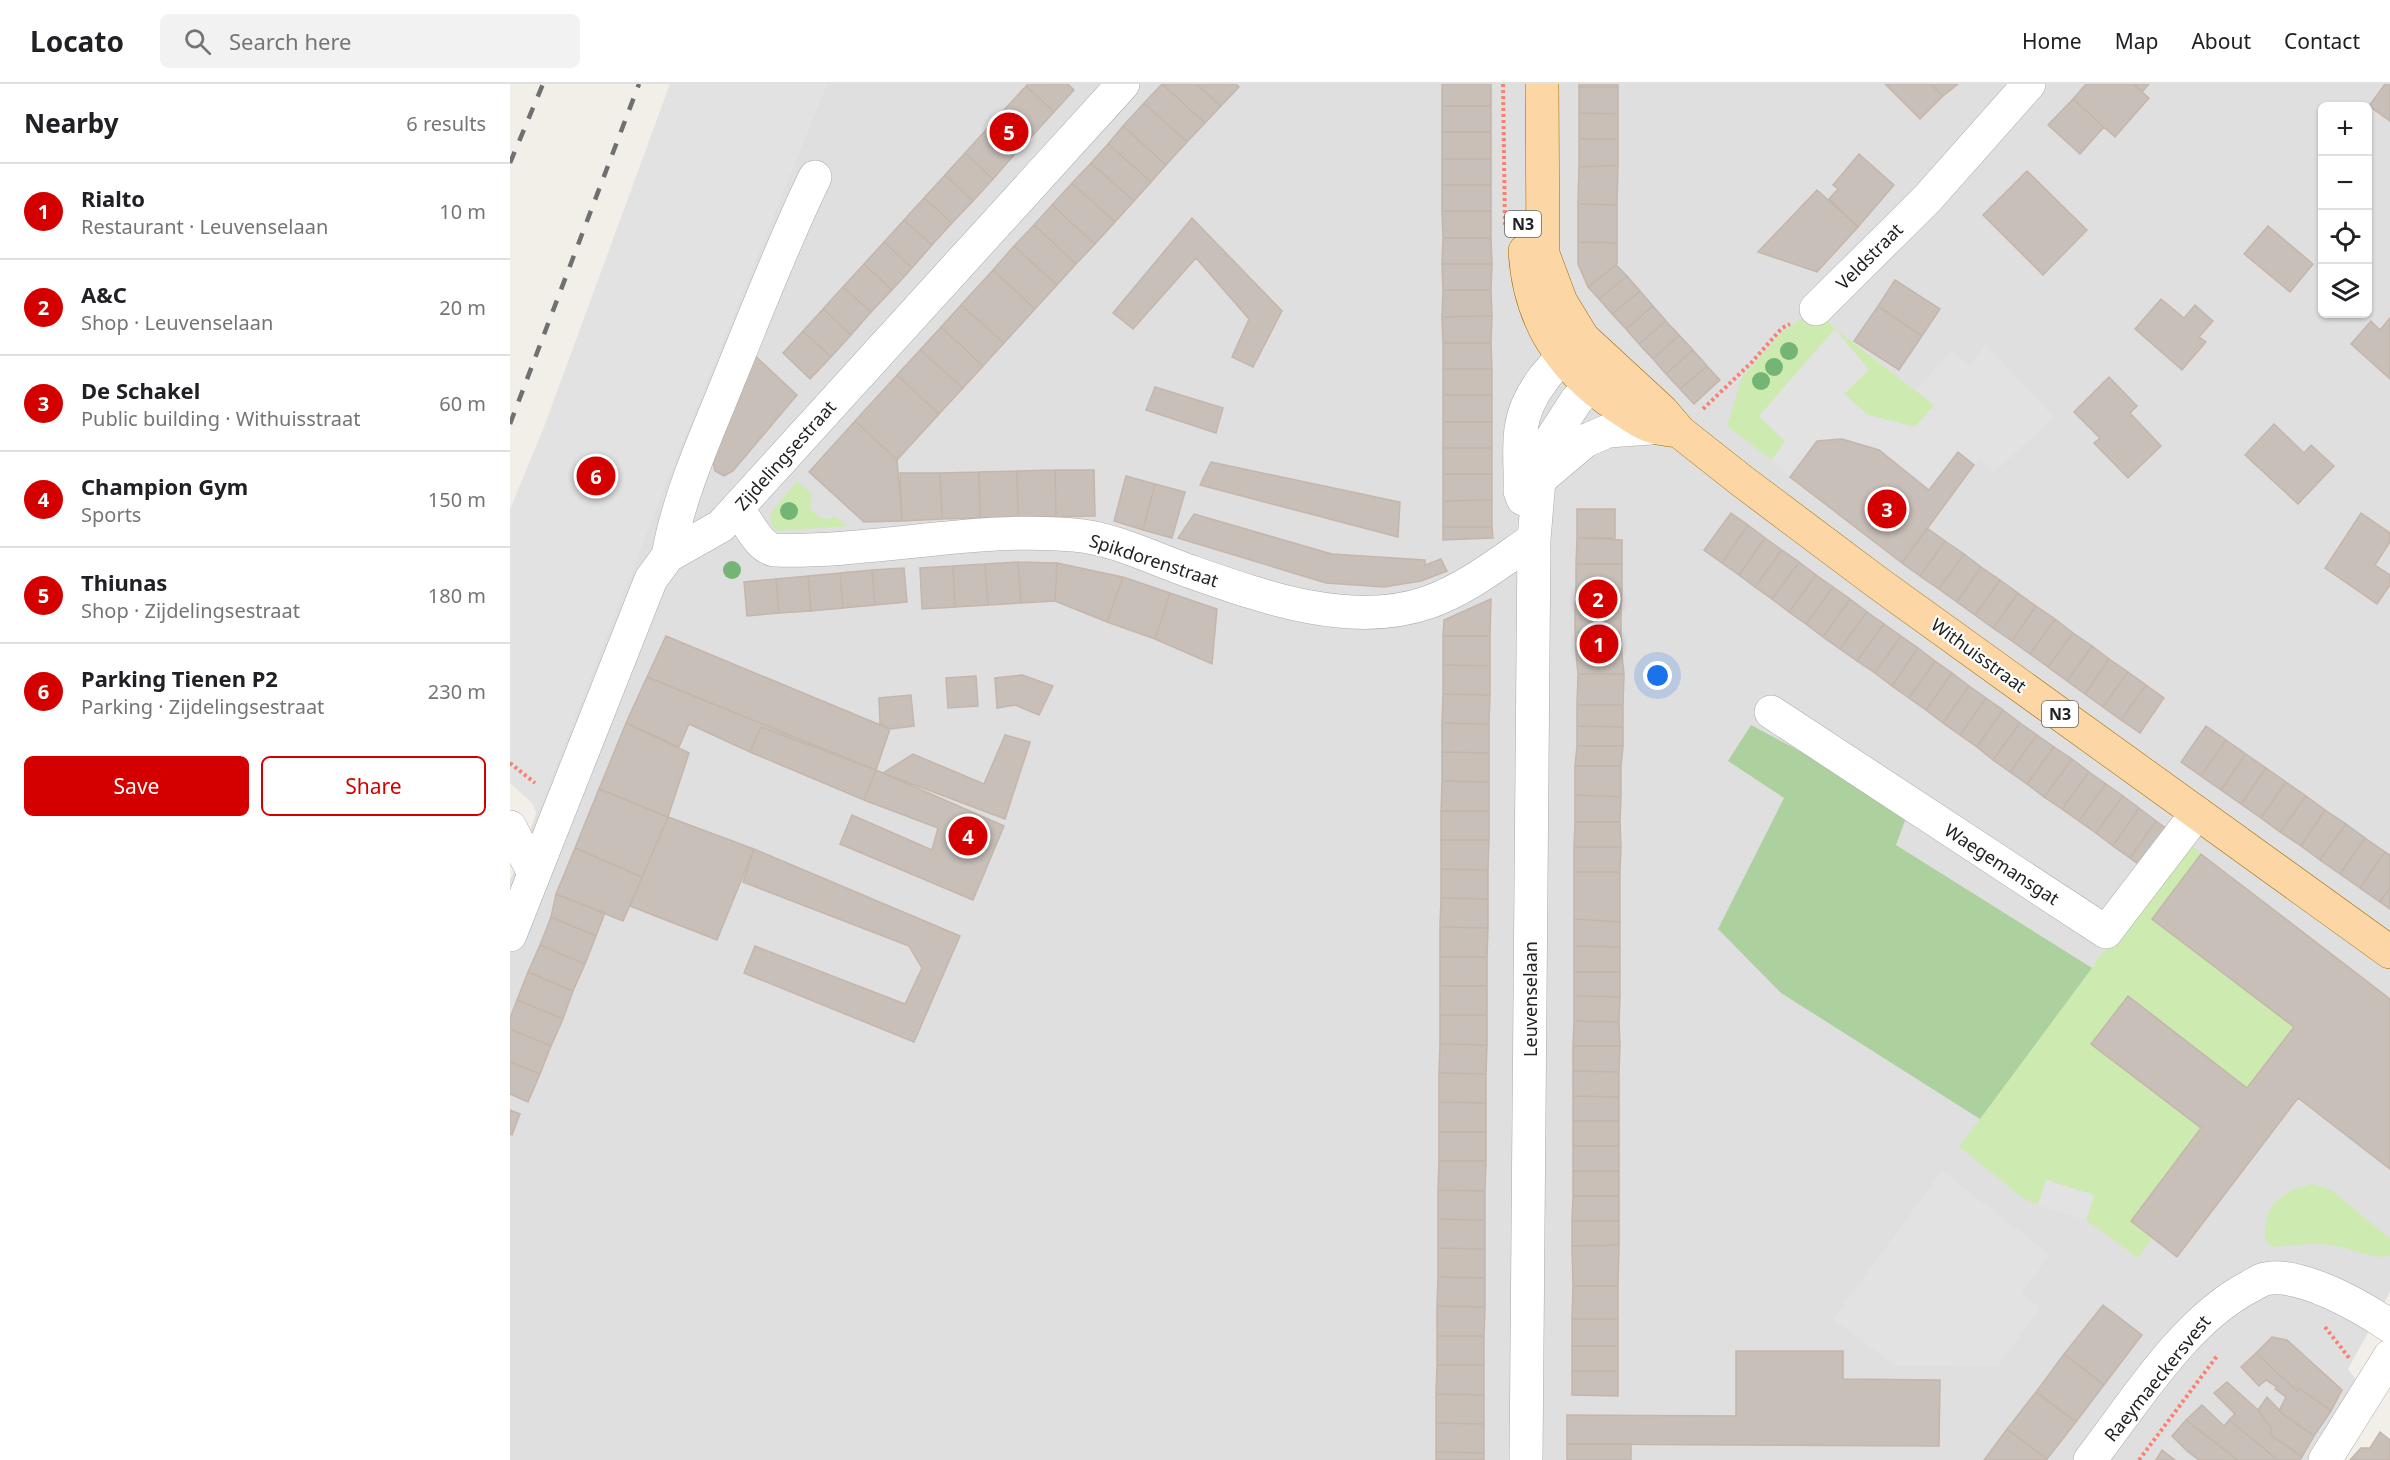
<!DOCTYPE html>
<meta charset="utf-8">
<style>
body{margin:0;font-family:"Noto Sans",sans-serif;background:#f2f2f2;color:#202124}
.controls{position:absolute;right:18px;top:18px;display:grid;overflow:hidden;border-radius:9px;box-shadow:0 2px 4px #0004}
.controls button{width:54px;height:54px;display:grid;place-items:center;padding:0;border:0;border-bottom:2px solid #e0e0e0;background:#fff;color:#202124;font:30px sans-serif}
.you{position:absolute;left:1148px;top:592px;width:21px;height:21px;margin:-15px;border:4px solid #fff;border-radius:50%;background:#1a73e8;box-shadow:0 0 0 9px #1a73e833}
.badge{display:grid;place-items:center;width:39px;height:39px;border-radius:50%;background:#d40000;color:#fff;font-size:20px;font-weight:700}
.pin{position:absolute;translate:-50% -50%;border:3px solid #fff;box-shadow:0 2px 6px #0006}
.list{margin:0;padding:0;list-style:none}
h2{display:flex;justify-content:space-between;align-items:center;height:78px;margin:0;padding:0 24px;font-size:26px}
h2 small{font-size:20px;font-weight:400;color:#757577}
.list li{display:grid;grid-template-columns:39px 1fr auto;gap:18px;align-items:center;box-sizing:border-box;height:96px;padding:0 24px;border-top:2px solid #e0e0e0}
.list b{display:block;font-size:22px;white-space:nowrap}
.list p{margin:0;font-size:20px;white-space:nowrap;color:#757577}
.list em{font-size:20px;font-style:normal;color:#757577}
.actions{display:flex;gap:12px;padding:18px 24px}
.actions a{flex:1;padding:14px 0;border:2px solid #d40000;border-radius:9px;text-align:center;font-size:21px;color:#d40000}
.actions .main{background:#d40000;color:#fff}
.icon{flex:none;width:33px;height:33px;fill:none;stroke:currentColor;stroke-width:2;stroke-linecap:round;stroke-linejoin:round}
.map{position:relative;flex:none;width:1880px;height:1376px;overflow:hidden}
header{display:flex;align-items:center;gap:36px;box-sizing:border-box;height:84px;padding:0 30px;background:#fff;border-bottom:2px solid #e0e0e0}
header strong{font-size:28px}
nav{display:flex;gap:33px;margin-inline-start:auto;font-size:21px}
.search{width:420px;height:54px;background:#f2f2f2;display:flex;align-items:center;gap:15px;box-sizing:border-box;padding:0 21px;border-radius:9px;color:#757577;font-size:22px}
main{display:flex}
aside{flex:1;background:#fff}
.map>svg:first-child{display:block}
.residential{fill:#e0dfdf;fill-rule:evenodd}
.grass{fill:#cdebb0}
.forest{fill:#add19e}
.parking{fill:#e2e2e2}
.building{fill:#c7bfb8;stroke:#c4b6ab;stroke-width:1.5}
.lines{fill:none;stroke-linecap:round;stroke-linejoin:round}
.minor-casing{stroke:#a9a9a9;stroke-width:34}
.major-casing{stroke:#a06b00;stroke-width:34}
.path{stroke:#fa8072;stroke-width:4;stroke-dasharray:3 3;stroke-linecap:butt}
.minor{stroke:#fff;stroke-width:33}
.major{stroke:#fcd6a4;stroke-width:33}
.rail{stroke:#707070;stroke-width:4.5;stroke-dasharray:12 12;stroke-linecap:butt}
.tree{fill:#74b475}
.labels{text-anchor:middle;dominant-baseline:central;stroke-width:4.5;stroke-linejoin:round;paint-order:stroke}
.shield{fill:#fff;stroke:#646464;stroke-width:1.5}
.shield-label{font-size:16px;font-weight:bold;fill:#222}
.street-label{font-size:18px;fill:#222;stroke:#fff}
</style>
<header>
<strong>Locato</strong>
<div class="search"><svg class="icon" aria-label="search" viewBox="0 0 24 24"><circle cx="10" cy="10" r="6"/><path d="M15 15l6 6"/></svg>Search here</div>
<nav><a>Home</a><a>Map</a><a>About</a><a>Contact</a></nav>
</header>
<main>
<aside>
<h2>Nearby<small>6 results</small></h2>
<ul class="list">
<li><span class="badge">1</span><div><b>Rialto</b><p>Restaurant · Leuvenselaan</p></div><em>10 m</em></li>
<li><span class="badge">2</span><div><b>A&amp;C</b><p>Shop · Leuvenselaan</p></div><em>20 m</em></li>
<li><span class="badge">3</span><div><b>De Schakel</b><p>Public building · Withuisstraat</p></div><em>60 m</em></li>
<li><span class="badge">4</span><div><b>Champion Gym</b><p>Sports</p></div><em>150 m</em></li>
<li><span class="badge">5</span><div><b>Thiunas</b><p>Shop · Zijdelingsestraat</p></div><em>180 m</em></li>
<li><span class="badge">6</span><div><b>Parking Tienen P2</b><p>Parking · Zijdelingsestraat</p></div><em>230 m</em></li>
</ul>
<div class="actions"><a class="main">Save</a><a>Share</a></div>
</aside>
<div class="map">
<svg width="1880" height="1376" viewBox="0 0 1880 1376">
<rect width="100%" height="100%" fill="#f2efe9"/>
<path class="residential" d="M316,0H1880V1208L1838,1285L1847,1297L1799,1376H0V797L171,360ZM1812,22H1858V230H1812Z"/>
<path class="grass" d="M1306,225L1325,245L1424,321L1405,343L1358,331L1334,310L1325,245L1249,332L1276,357L1262,376L1217,342L1232,293L1272,248Z
M287,397L302,410L300,424C307,433 314,438 325,432L338,442L267,447L261,440L260,430Z
M1677,755L1691,770L1642,835L1784,943L1737,1004L1618,912L1582,960L1691,1044L1621,1136L1642,1154L1628,1174L1576,1136L1584,1112L1536,1096L1528,1121L1513,1114L1449,1063Z
M1802,1100L1821,1106L1880,1155V1172C1862,1176 1839,1163 1820,1161C1801,1158 1781,1162 1763,1163L1755,1156C1753,1121 1770,1108 1802,1100Z"/>
<path class="forest" d="M1241,641L1399,726L1386,761L1582,884L1470,1035L1271,909L1208,845L1274,714L1218,677Z"/>
<path class="parking" d="M160,0H316L171,360L27,731L22,719L0,699V425L34,343Z
M1325,245L1359,286L1334,310L1358,331L1405,343L1424,321L1406,306L1442,266L1460,282L1475,260L1543,333L1484,389L1469,375L1464,381L1448,368L1419,406L1369,366L1332,355L1307,357L1280,393L1262,376L1275,357L1249,332Z
M1432,1087L1540,1171L1511,1209L1530,1224L1488,1282L1384,1281L1323,1235Z
M1536,1096L1584,1111L1576,1136L1528,1121Z"/>
<path class="building" d="M518,0H558L564,6L544,28L516,2Z
M652,0L695,39L677,58L634,19Z
M652,0H686L711,22L695,39Z
M686,0H726L729,3L711,22Z
M932,0H981V22H932Z
M1069,0H1108V3H1069Z
M1375,0H1421L1433,12L1410,35Z
M1421,0H1448L1433,12Z
M1576,0H1623L1639,14L1605,53L1563,15Z
M1624,0H1639L1632,8Z
M1875,0H1880V37L1859,22Z
M516,2L544,28L524,50L495,25Z
M1069,3H1108V30L1069,29Z
M1563,15L1594,43L1570,70L1538,41Z
M634,19L677,58L656,81L613,42Z
M932,22H981V48H932Z
M495,25L524,50L503,72L475,47Z
M1069,29L1108,30V55H1069Z
M613,42L656,81L641,98L598,60Z
M475,47L503,72L483,95L455,69Z
M932,48H981V75H932Z
M1069,55H1108V81L1069,83Z
M598,60L641,98L624,117L581,79Z
M455,69L483,95L463,117L435,91Z
M1349,70L1384,101L1348,143L1319,115L1328,105L1323,101Z
M932,75H981V101H932Z
M581,79L624,117L605,138L562,99Z
M1108,81L1107,121L1068,120L1069,83Z
M1517,87L1577,146L1533,191L1473,131Z
M435,91L463,117L442,139L414,114Z
M562,99L605,138L585,160L542,121Z
M932,101H981V127H932Z
M1307,106L1348,143L1307,188L1248,168Z
M414,114L442,139L422,161L394,136Z
M1068,120L1107,121V159L1068,158Z
M542,121L585,160L566,180L524,141Z
M932,127H981V154H933Z
M682,134L772,227L743,283L722,273L739,235L686,174L623,245L603,229Z
M394,136L422,161L402,184L374,158Z
M524,141L566,180L547,201L504,162Z
M1758,142L1803,180L1780,208L1734,170Z
M933,154H981L982,180H932Z
M374,158L402,184L382,206L354,180Z
M1068,158L1107,159V180L1078,203L1068,180Z
M504,162L547,201L525,225L483,186Z
M354,180L382,206L361,228L333,203Z
M932,180H982L981,206H933Z
M1106,181L1117,192L1089,215L1078,203Z
M483,186L525,225L494,259L451,221Z
M1117,192L1130,207L1102,230L1089,215Z
M1385,196L1430,225L1412,252L1368,222Z
M333,203L361,228L341,251L313,225Z
M933,206H981L982,232L932,233Z
M1130,207L1143,222L1116,245L1102,230Z
M1651,215L1674,234L1685,221L1703,237L1689,253L1696,258L1672,286L1625,245Z
M451,221L494,259L473,282L431,243Z
M1143,222L1156,237L1129,260L1116,245Z
M1368,222L1412,252L1389,286L1344,257Z
M313,225L341,251L321,273L293,247Z
M982,232L981,259H933L932,233Z
M1880,234V295L1841,260L1861,237L1870,246Z
M1156,237L1169,251L1143,275L1129,260Z
M431,243L473,282L453,304L410,266Z
M293,247L321,273L300,295L273,269Z
M1169,251L1183,266L1156,290L1143,275Z
M933,259H981L982,285H933Z
M410,266L453,304L429,330L387,291Z
M1183,266L1197,282L1170,305L1156,290Z
M241,268L287,311L223,387L214,392L205,387L203,378Z
M1197,282L1210,296L1184,320L1170,305Z
M933,285H982V311H933Z
M387,291L429,330L387,376L345,337Z
M1599,293L1627,322L1620,329L1651,362L1618,394L1584,359L1590,354L1564,328Z
M645,303L713,324L706,349L636,326Z
M933,311H982V338H933Z
M345,337L387,376L392,437L354,438L299,388Z
M933,338H982V364H933Z
M1764,340L1794,369L1801,361L1824,382L1788,420L1735,371Z
M1332,355L1369,366L1419,406L1448,368L1464,381L1392,479L1280,393L1307,357Z
M933,364H982V390H933Z
M701,378L890,418L888,453L690,401Z
M545,386H584L585,432L546,433Z
M545,386L546,433L508,434L507,387Z
M507,387L508,434H470L469,388Z
M469,388L470,434L432,435L430,389Z
M390,389H430L432,435L392,437Z
M933,390H982V416L933,417Z
M616,392L645,400L633,446L604,437Z
M645,400L675,408L662,454L633,446Z
M982,416V443H933V417Z
M1067,425H1105V454H1067Z
M1221,429L1238,441L1212,479L1194,466Z
M1851,429L1880,449V458L1865,481L1880,491V501L1867,520L1815,484Z
M684,430L822,470L915,476V481L931,475L937,487L911,497L874,503L816,499L668,454Z
M1238,441L1255,454L1229,491L1212,479Z
M933,443H982L983,454L933,456Z
M1417,444L1435,457L1410,492L1392,479Z
M1067,454L1112,456V480H1066Z
M1255,454L1272,466L1245,503L1229,491Z
M1435,457L1454,470L1429,505L1410,492Z
M1272,466L1289,478L1262,515L1245,503Z
M1454,470L1471,483L1447,518L1429,505Z
M508,478L511,519L478,521L475,480Z
M508,478L547,479L545,517L511,519Z
M1289,478L1306,491L1279,528L1262,515Z
M547,479L613,493L597,538L545,517Z
M475,480L478,521L445,523L443,482Z
M1066,480H1112V506H1066Z
M443,482L445,523L412,525L410,484Z
M1471,483L1490,496L1465,531L1447,518Z
M394,484L397,518L365,521L362,486Z
M362,486L365,521L333,524L330,489Z
M330,489L333,524L301,527L298,492Z
M1306,491L1323,503L1296,540L1279,528Z
M298,492L301,527L269,529L266,495Z
M613,493L660,509L645,555L597,538Z
M266,495L269,529L237,532L234,498Z
M1490,496L1508,509L1483,544L1465,531Z
M1323,503L1340,515L1313,553L1296,540Z
M1066,506H1112L1111,524L1065,523Z
M660,509L707,525L702,580L645,555Z
M1508,509L1526,522L1502,557L1483,544Z
M981,515L980,552H933L934,536Z
M1340,515L1357,528L1330,565L1313,553Z
M1526,522L1545,535L1520,570L1502,557Z
M1065,523L1111,524V549L1065,548Z
M1357,528L1374,540L1347,577L1330,565Z
M1545,535L1563,549L1538,583L1520,570Z
M1374,540L1391,552L1365,589L1347,577Z
M1065,548L1111,549L1112,571L1066,570Z
M1563,549L1582,562L1557,597L1538,583Z
M156,552L380,645L366,686L137,593Z
M933,552H980V582L933,581Z
M1391,552L1408,564L1382,602L1365,589Z
M1582,562L1599,575L1575,610L1557,597Z
M1408,564L1425,577L1399,614L1382,602Z
M1066,570L1112,571L1114,590H1068Z
M1599,575L1618,588L1593,623L1575,610Z
M1425,577L1442,589L1416,626L1399,614Z
M933,581L980,582V611L933,610Z
M1618,588L1636,601L1611,636L1593,623Z
M1442,589L1459,602L1433,639L1416,626Z
M1068,590H1114L1113,621H1067Z
M512,591L543,602L529,631L505,621L487,624L485,594Z
M466,592L468,622L438,624L436,594Z
M137,593L366,686L251,643L240,668L179,640L169,663L116,639Z
M1636,601L1654,614L1630,649L1611,636Z
M1459,602L1476,614L1450,651L1433,639Z
M933,610L980,611L979,640L932,639Z
M401,611L404,642L380,645L370,640L369,614Z
M1476,614L1493,626L1467,663L1450,651Z
M1067,621H1113V643L1067,642Z
M1493,626L1510,639L1483,676L1467,663Z
M116,639L179,669L158,733L89,705Z
M932,639L979,640V669L932,668Z
M1510,639L1527,651L1500,688L1483,676Z
M1067,642L1113,643V662H1067Z
M1696,642L1716,656L1691,692L1671,678Z
M251,643L366,686L354,716L240,668Z
M495,651L520,658L495,735L373,689L403,670L474,700Z
M1527,651L1544,663L1517,700L1500,688Z
M1716,656L1736,670L1711,706L1691,692Z
M1067,662H1113L1111,682H1065Z
M1544,663L1562,675L1534,713L1517,700Z
M932,668L979,669V698L932,697Z
M1736,670L1756,684L1731,720L1711,706Z
M1562,675L1579,688L1552,725L1534,713Z
M1065,682H1111V713L1065,711Z
M1756,684L1776,698L1751,734L1731,720Z
M366,686L494,742L463,816L330,760L342,731L422,766L428,744L354,716Z
M1579,688L1596,700L1569,737L1552,725Z
M932,697L979,698V727H931Z
M1776,698L1796,712L1770,748L1751,734Z
M1596,700L1613,712L1586,749L1569,737Z
M89,705L158,733L132,793L65,764Z
M1065,711L1111,713L1110,738H1065Z
M1613,712L1629,724L1603,762L1586,749Z
M1796,712L1815,726L1791,762L1770,748Z
M1629,724L1646,737L1620,774L1603,762Z
M1815,726L1836,740L1810,776L1791,762Z
M931,727H979V756H931Z
M158,733L244,765L207,856L120,822Z
M1646,737L1663,749L1637,786L1620,774Z
M1065,738H1110L1111,763H1064Z
M1836,740L1855,754L1830,790L1810,776Z
M1855,754L1875,768L1850,804L1830,790Z
M931,756H979L978,786L931,785Z
M1064,763H1111L1110,788H1064Z
M65,764L132,793L113,837L46,810Z
M244,765L450,852L404,958L234,889L245,862L395,920L412,884L399,862L233,798Z
M1875,768L1880,771V804L1870,818L1850,804Z
M1691,770L1880,915V1085L1788,1014L1667,1173L1621,1137L1691,1044L1581,960L1618,912L1737,1004L1784,943L1642,835Z
M931,785L978,786V815L931,814Z
M1064,788H1110V838L1064,835Z
M1880,804V825L1870,818Z
M46,810L95,829L86,852L41,833Z
M931,814L978,815V844L930,843Z
M41,833L86,852L75,880L30,861Z
M1064,835L1110,838V863L1064,862Z
M930,843L978,844L977,873H930Z
M30,861L75,880L63,907L18,888Z
M1064,862L1110,863V888H1064Z
M930,873H977V902H930Z
M18,888L63,907L53,935L7,916Z
M1064,888H1110V913L1064,912Z
M930,902H977V931H930Z
M1064,912L1110,913L1109,938L1064,937Z
M7,916L53,935L41,962L0,945V934Z
M930,931H977V961L930,960Z
M1064,937L1109,938L1110,962H1063Z
M0,945L41,962L30,990L0,978Z
M930,960L977,961L976,990L929,989Z
M1063,962H1110L1109,988L1063,987Z
M0,978L30,990L18,1018L0,1010Z
M1063,987L1109,988V1013L1063,1012Z
M929,989L976,990V1019L929,1018Z
M1063,1012L1109,1013V1037H1063Z
M929,1018L976,1019V1048H929Z
M0,1026L10,1030L2,1051L0,1050Z
M1063,1037H1109V1062H1063Z
M929,1048H976V1077H929Z
M1063,1062H1109V1087H1063Z
M929,1077H976L975,1107L928,1106Z
M1063,1087H1109V1112H1063Z
M928,1106L975,1107V1136L928,1135Z
M1063,1112H1109V1137H1062Z
M928,1135L975,1136V1165L928,1164Z
M1062,1137H1109V1161L1062,1162Z
M1109,1161L1108,1202H1063L1062,1162Z
M928,1164L975,1165V1194L928,1193Z
M928,1193L975,1194V1223L927,1222Z
M1063,1202H1108V1235H1062Z
M1593,1221L1632,1251L1594,1301L1554,1270Z
M927,1222L975,1223L974,1252H927Z
M1062,1235H1108V1262H1062Z
M927,1252H974V1281H927Z
M1762,1253L1777,1256L1832,1306L1821,1327L1789,1304L1787,1307L1746,1269Z
M1062,1262H1108V1287H1062Z
M1226,1267H1333V1295L1430,1296L1429,1362L1057,1360V1331L1226,1332Z
M1746,1269L1787,1307L1789,1304L1821,1327L1804,1352L1769,1327L1776,1313L1765,1305L1767,1303L1756,1296L1749,1302L1731,1283Z
M1554,1270L1594,1301L1566,1338L1526,1308Z
M927,1281H974V1311L926,1310Z
M1062,1287H1108V1312L1062,1311Z
M1717,1298L1748,1326L1762,1345L1760,1350L1792,1373L1790,1376H1768L1719,1336L1725,1330L1704,1309Z
M1526,1308L1566,1338L1537,1375L1497,1345Z
M926,1310L974,1311V1340L926,1339Z
M1757,1313L1774,1331L1804,1352L1792,1373L1760,1350L1762,1345L1748,1326Z
M1692,1321L1714,1342L1719,1336L1768,1376H1728L1676,1336Z
M1676,1336L1728,1376H1689L1678,1368L1662,1352Z
M926,1339L974,1340V1369L926,1368Z
M1497,1345L1537,1375V1376H1474Z
M1870,1348L1880,1356V1376H1840L1851,1364H1860Z
M1057,1360H1121V1376H1057Z
M1652,1366L1665,1376H1646Z
M926,1368L974,1369V1376H926Z"/>
<g class="lines">
<g class="minor-casing">
<path id="minor" d="M1306,225L1417,115L1519,0
M1029,396L1075,357L1098,347L1140,344
M1013,415L1010,407C1011,387 1008,365 1011,345C1016,307 1045,279 1073,254
M227,425C239,438 247,462 264,466C364,469 464,442 564,451C602,454 640,473 676,486C750,512 841,546 919,518C958,504 990,478 1024,455
M158,472C169,410 196,353 219,295C247,227 273,159 305,93
M1261,628L1596,848L1687,729
M0,743L24,789
M0,851L141,495L158,472L211,442L613,0
M1016,1376L1024,455L1029,396L1035,365L1066,317L1099,281
M1580,1376C1625,1318 1674,1237 1739,1203C1743,1201 1750,1196 1755,1195C1790,1187 1852,1223 1880,1242
M1815,1376L1880,1272"/>
</g>
<g class="major-casing">
<path id="major" d="M1032,0L1033,170L1051,218L1073,254L1152,327L1170,348L1232,397L1368,499L1880,868
M1015,167C1019,235 1050,284 1107,322C1133,339 1136,344 1169,347"/>
</g>
<path class="path" d="M993,0L995,143
M1193,325L1242,278L1272,244L1280,240
M0,679L25,699
M1815,1243L1840,1275
M1629,1376L1707,1272"/>
<use href="#minor" class="minor"/>
<use href="#major" class="major"/>
<path class="rail" d="M0,79L33,0
M0,340L129,0"/>
</g>
<g class="tree">
<circle cx="1279" cy="267" r="9"/>
<circle cx="1264" cy="283" r="9"/>
<circle cx="1251" cy="297" r="9"/>
<circle cx="279" cy="427" r="9"/>
<circle cx="222" cy="486" r="9"/>
</g>
<g class="labels">
<g class="shield">
<rect x="995" y="127" width="36" height="26" rx="4.5"/>
<rect x="1532" y="617" width="36" height="26" rx="4.5"/>
</g>
<g class="shield-label">
<text x="1013" y="140">N3</text>
<text x="1550" y="630">N3</text>
</g>
<g class="street-label">
<text transform="translate(1359 172) rotate(-45)">Veldstraat</text>
<text transform="translate(275 371) rotate(-48)">Zijdelingsestraat</text>
<text transform="translate(644 476) rotate(18)">Spikdorenstraat</text>
<text transform="translate(1469 571) rotate(36)">Withuisstraat</text>
<text transform="translate(1492 780) rotate(33)">Waegemansgat</text>
<text transform="translate(1020 915) rotate(-90)">Leuvenselaan</text>
<text transform="translate(1647 1294) rotate(-51)">Raeymaeckersvest</text>
</g>
</g>
</svg>
<div class="controls">
<button>+</button>
<button>−</button>
<button><svg class="icon" aria-label="locate" viewBox="0 0 24 24"><circle cx="12" cy="12" r="6"/><path d="M12 2v4M12 18v4M2 12h4M18 12h4"/></svg></button>
<button><svg class="icon" aria-label="layers" viewBox="0 0 24 24"><path d="M12 4l9 5-9 5-9-5zM3 14l9 5 9-5"/></svg></button>
</div>
<div class="you"></div>
<div class="pin badge" style="left:1089px;top:560px">1</div>
<div class="pin badge" style="left:1088px;top:515px">2</div>
<div class="pin badge" style="left:1377px;top:425px">3</div>
<div class="pin badge" style="left:458px;top:752px">4</div>
<div class="pin badge" style="left:499px;top:48px">5</div>
<div class="pin badge" style="left:86px;top:392px">6</div>
</div>
</main>
